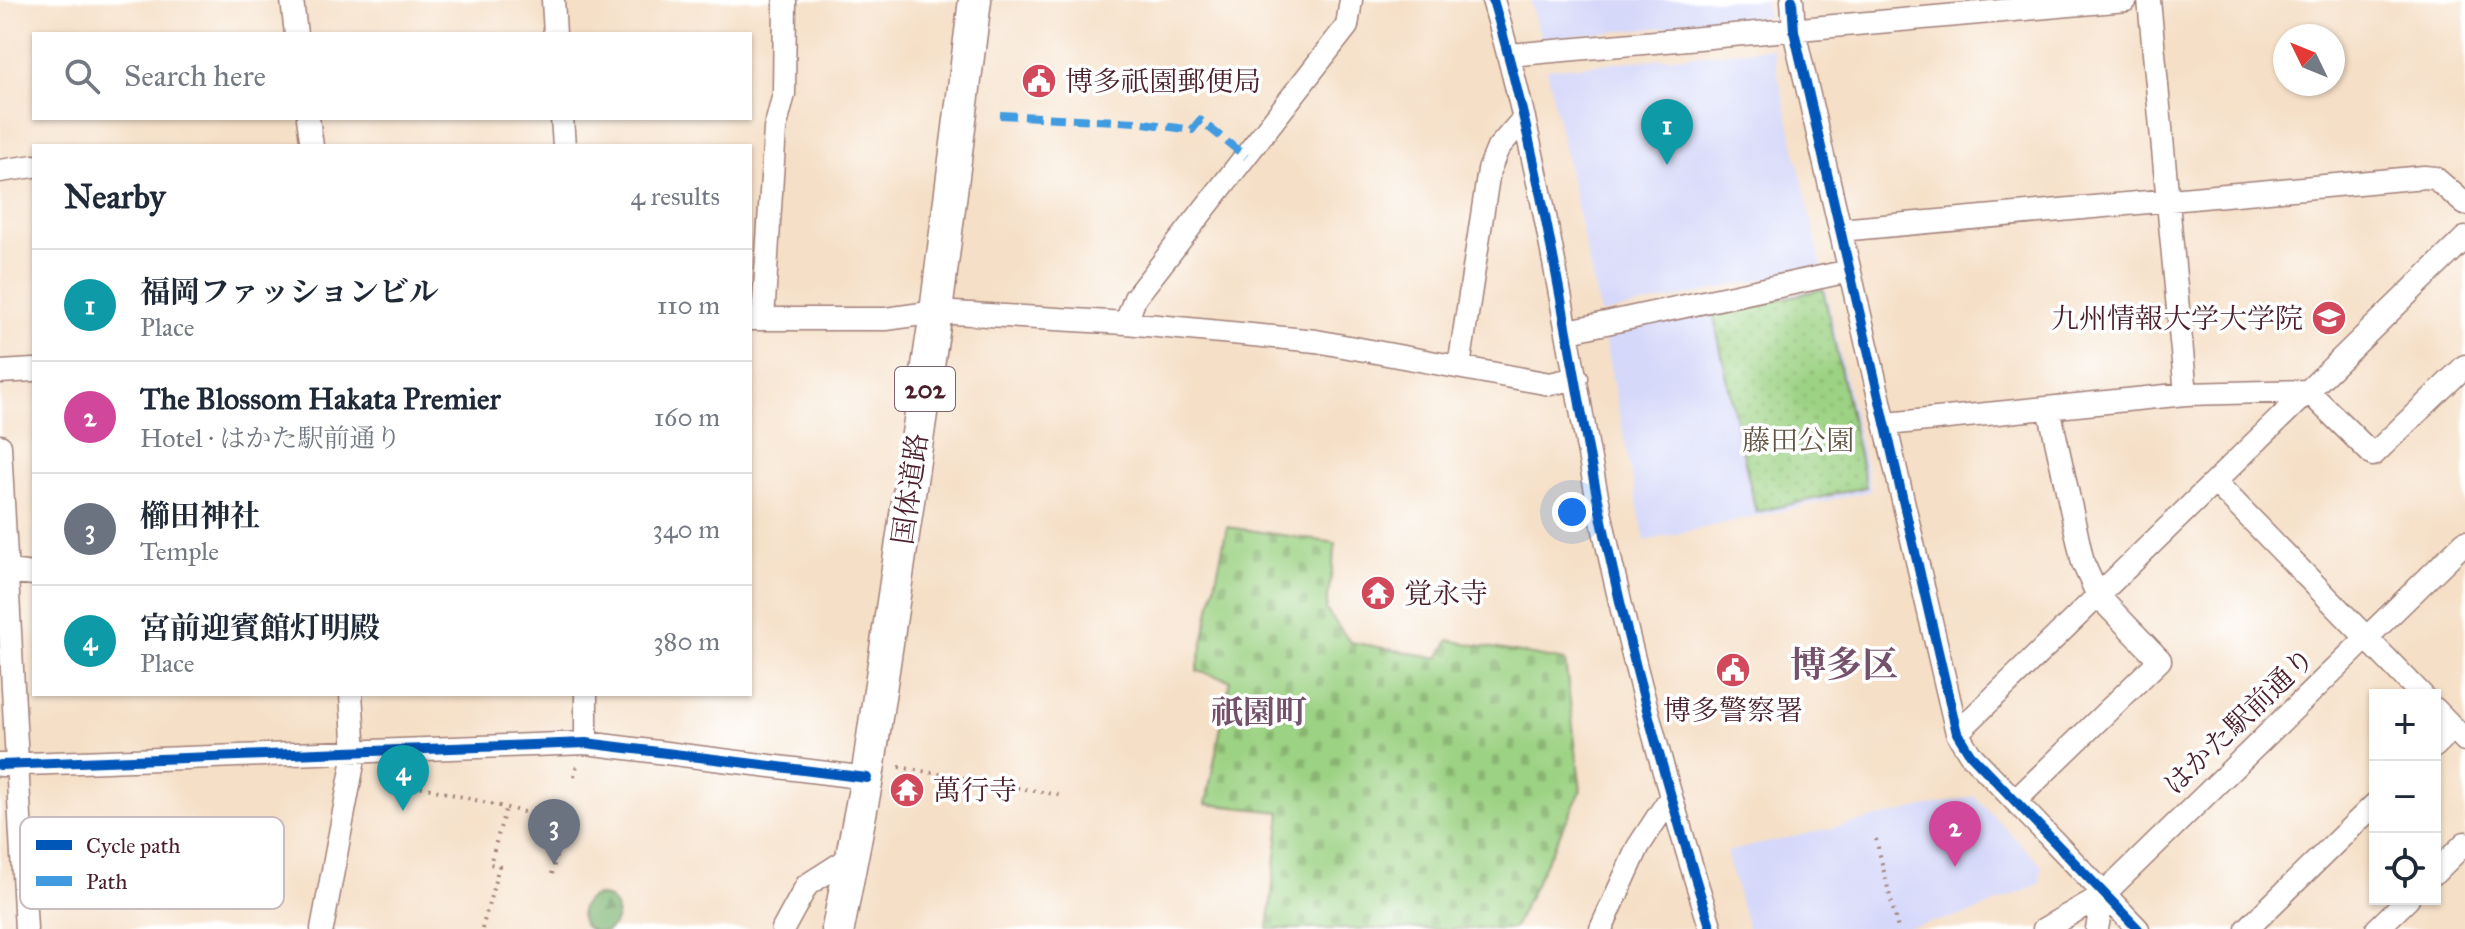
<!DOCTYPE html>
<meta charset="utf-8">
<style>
body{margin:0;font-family:"IM FELL Great Primer","Noto Serif JP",serif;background:#f6f6f7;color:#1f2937}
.controls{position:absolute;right:24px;bottom:24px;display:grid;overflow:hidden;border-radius:0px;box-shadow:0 2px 6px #0004}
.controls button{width:72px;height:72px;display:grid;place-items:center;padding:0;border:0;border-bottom:2px solid #e0e1e3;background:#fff;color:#1f2937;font:40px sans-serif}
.compass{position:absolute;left:2273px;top:24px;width:72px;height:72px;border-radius:50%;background:#fff;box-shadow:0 2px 6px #0004;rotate:313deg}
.you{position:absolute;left:1572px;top:512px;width:28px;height:28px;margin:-20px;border:6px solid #fff;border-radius:50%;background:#1a73e8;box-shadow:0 0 0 12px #1a73e833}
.badge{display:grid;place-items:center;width:52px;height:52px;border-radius:50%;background:#b45309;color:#fff;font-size:26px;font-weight:700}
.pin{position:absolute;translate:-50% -66px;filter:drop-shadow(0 2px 4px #0008)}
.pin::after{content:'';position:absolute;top:42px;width:28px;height:24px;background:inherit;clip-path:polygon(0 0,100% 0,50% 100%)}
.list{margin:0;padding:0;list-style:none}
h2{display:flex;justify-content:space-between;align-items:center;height:104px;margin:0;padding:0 32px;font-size:34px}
h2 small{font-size:26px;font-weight:400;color:#747a83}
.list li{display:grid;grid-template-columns:52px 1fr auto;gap:24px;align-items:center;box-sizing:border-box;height:112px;padding:0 32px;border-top:2px solid #e0e1e3}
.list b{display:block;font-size:30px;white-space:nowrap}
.list p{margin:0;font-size:26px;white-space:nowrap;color:#747a83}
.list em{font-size:26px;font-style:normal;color:#747a83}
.icon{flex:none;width:44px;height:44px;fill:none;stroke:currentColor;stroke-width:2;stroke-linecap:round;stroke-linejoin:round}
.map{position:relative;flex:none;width:2465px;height:929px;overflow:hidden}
.search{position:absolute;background:#fff;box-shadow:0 2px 6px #0004;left:32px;top:32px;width:720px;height:88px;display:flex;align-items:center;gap:20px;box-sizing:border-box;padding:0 28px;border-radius:0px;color:#747a83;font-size:30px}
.panel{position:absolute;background:#fff;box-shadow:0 2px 6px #0004;left:32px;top:144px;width:720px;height:552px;border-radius:0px}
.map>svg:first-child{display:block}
.built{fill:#d5d8f9}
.forest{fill:url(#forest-firs);stroke:#646a4e;stroke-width:2}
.cemetery{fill:url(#cemetery-stones);stroke:#737857;stroke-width:2}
.park{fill:url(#park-dots);stroke:#737857;stroke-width:2}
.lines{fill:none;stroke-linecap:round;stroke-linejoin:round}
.minor-casing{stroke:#a07f78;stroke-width:25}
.highway-casing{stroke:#a07f78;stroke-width:35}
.path{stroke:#a07f78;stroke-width:4;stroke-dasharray:2 6;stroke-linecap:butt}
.minor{stroke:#fff;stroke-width:22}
.highway{stroke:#fff;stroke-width:32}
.quiet{stroke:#409be1;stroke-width:8;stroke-dasharray:16 8;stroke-linecap:butt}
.cycleway-casing{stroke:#fff;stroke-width:15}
.cycleway{stroke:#0057b8;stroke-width:10}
.labels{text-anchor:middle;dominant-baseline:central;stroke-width:7;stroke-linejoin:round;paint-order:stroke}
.shield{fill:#fff;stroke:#80626b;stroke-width:2}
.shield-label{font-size:26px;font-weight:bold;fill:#4a1f2b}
.poi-label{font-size:28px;fill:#4a1f2b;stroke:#fff;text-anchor:start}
.park-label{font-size:28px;fill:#635545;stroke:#fff}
.street-label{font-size:28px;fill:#4a1f2b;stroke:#fff}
.quarter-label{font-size:32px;font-weight:bold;fill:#75526c;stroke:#fff}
.district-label{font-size:36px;font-weight:bold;fill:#75526c;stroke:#fff}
.key{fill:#fff;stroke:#c9bcbf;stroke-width:2}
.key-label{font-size:22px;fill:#4a1f2b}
</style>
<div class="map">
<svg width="2465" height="929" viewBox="0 0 2465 929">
<defs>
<pattern id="forest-firs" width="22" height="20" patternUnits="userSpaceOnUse" patternTransform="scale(2)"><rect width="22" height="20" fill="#7db471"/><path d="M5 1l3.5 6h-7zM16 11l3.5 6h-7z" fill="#68925d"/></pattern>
<pattern id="cemetery-stones" width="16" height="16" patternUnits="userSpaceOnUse" patternTransform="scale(2)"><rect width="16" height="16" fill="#9cd283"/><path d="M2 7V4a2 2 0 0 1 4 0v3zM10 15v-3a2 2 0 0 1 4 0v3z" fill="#88b471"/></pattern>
<pattern id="park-dots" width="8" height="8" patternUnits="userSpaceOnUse" patternTransform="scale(2)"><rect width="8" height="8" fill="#9cd283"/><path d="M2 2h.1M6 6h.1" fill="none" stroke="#88b471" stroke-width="1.8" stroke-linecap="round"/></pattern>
</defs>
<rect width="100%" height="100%" fill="#fff"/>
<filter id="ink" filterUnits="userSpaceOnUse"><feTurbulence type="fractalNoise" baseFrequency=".0125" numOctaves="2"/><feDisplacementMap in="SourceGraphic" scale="16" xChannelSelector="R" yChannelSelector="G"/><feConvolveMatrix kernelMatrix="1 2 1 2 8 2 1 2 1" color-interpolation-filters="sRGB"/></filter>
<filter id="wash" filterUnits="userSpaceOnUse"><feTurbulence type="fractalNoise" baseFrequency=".006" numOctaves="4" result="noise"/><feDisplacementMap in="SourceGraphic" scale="32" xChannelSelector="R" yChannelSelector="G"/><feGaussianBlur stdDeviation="1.8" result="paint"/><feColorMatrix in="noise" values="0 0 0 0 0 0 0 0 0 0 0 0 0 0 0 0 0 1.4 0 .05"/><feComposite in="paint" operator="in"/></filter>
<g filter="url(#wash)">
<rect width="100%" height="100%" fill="#f5dfc6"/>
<path class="built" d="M1530,0H1766L1768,17L1541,39Z
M1772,48L1822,267L1600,314L1547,69Z
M1825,287L1871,491L1645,541L1603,333Z
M1974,796L2042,866L2040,884L1969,914L1901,929H1748L1726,852Z"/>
<path class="forest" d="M581 914a18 18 0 1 1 36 0a18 18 0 1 1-36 0Z"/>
<path class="cemetery" d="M1227,527L1336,543L1326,610L1350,642L1439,658L1449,640L1565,661L1581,791L1513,929H1268L1281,812L1206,804L1230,680L1197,671Z"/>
<path class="park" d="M1823,289L1866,487L1756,512L1713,314Z"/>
</g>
<g filter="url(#ink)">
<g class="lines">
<g class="minor-casing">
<path id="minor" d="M292,0L296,34
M553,0L555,34
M1493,0C1536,147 1561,299 1588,449C1618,613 1661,771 1711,929
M1792,0L1794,31L1957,733L1970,754L2138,929
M2149,0L2186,394
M1509,55L2126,0
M308,118L312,146
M562,118L564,146
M0,171L34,166
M1840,230L2424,177L2435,178L2465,204
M750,319H886L936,312L1126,323L1316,341L1550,384L1577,378
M763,319L775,129L784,94L785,0
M1126,323L1135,298L1347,26L1351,0
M1569,331L1849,271
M1459,367L1489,170L1498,148L1524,118
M0,372L34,370
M1887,424L2186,394L2308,391L2373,455L2465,366
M0,446L26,929
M2215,482L2422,695
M0,570L34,574
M586,694V743
M2435,709L2465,740
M1957,733L2465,238
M2435,746L2453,728
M0,765L586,743L867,778
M2015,801L2160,660L2098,596L2083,563L2049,408
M2435,873L2465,843
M322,929L355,753L351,694
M783,929L807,885L851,857
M1601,929L1638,847L1670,798
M2044,929L2103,895L2465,542
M2097,929L2103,895
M2247,929L2375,804
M2377,929L2408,899"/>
</g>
<g class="highway-casing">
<path id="highway" d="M838,929L867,778L936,312L975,0"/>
</g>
<path class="path" d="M899,767L1059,795
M574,776L577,765
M382,777L564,822
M1876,839L1898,929
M552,874L568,805
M482,929L499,866L490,864L505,810"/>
<use href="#minor" class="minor"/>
<use href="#highway" class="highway"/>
<path class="quiet" d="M1000,115L1137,122L1192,130L1200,120L1246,157"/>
<g class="cycleway-casing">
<path id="cycleway" d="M1493,0C1536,147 1561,299 1588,449C1618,613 1661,771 1711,929
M1792,0L1794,31L1957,733L1970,754L2138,929
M0,765L586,743L867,778"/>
</g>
<use href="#cycleway" class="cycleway"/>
</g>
</g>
<defs>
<g id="civic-disc" transform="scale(1.8)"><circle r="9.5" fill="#d1495b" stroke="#fff"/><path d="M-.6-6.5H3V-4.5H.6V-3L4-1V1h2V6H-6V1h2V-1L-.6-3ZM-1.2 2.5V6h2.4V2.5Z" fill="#fff"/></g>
<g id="university-disc" transform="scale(1.8)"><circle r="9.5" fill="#d1495b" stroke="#fff"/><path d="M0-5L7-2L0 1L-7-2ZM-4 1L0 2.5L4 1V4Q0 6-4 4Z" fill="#fff"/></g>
<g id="temple-disc" transform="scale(1.8)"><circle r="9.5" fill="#d1495b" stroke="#fff"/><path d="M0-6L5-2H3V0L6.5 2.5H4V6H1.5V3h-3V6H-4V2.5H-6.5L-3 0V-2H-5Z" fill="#fff"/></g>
</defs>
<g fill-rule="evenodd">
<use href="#civic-disc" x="1039" y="81"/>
<use href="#university-disc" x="2329" y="318"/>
<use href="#temple-disc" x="1378" y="593"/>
<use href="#civic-disc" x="1733" y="670"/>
<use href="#temple-disc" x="907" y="790"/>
</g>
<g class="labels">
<rect class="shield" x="895" y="367" width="60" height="44" rx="6"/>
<g class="shield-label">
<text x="925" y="389">202</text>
</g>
<g class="poi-label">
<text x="1065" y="81">博多祇園郵便局</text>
<text x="2303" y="318" text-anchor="end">九州情報大学大学院</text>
<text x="1404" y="593">覚永寺</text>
<text x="1733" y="710" text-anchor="middle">博多警察署</text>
<text x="933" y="790">萬行寺</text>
</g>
<g class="park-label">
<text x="1798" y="440">藤田公園</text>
</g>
<g class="street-label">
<text transform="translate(910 489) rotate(-82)">国体道路</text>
<text transform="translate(2239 721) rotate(-44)">はかた駅前通り</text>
</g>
<g class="quarter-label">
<text x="1259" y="712">祇園町</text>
</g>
<g class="district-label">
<text x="1844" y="665">博多区</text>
</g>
</g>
<rect x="20" y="817" width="264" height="92" rx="12" class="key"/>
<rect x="36" y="840" width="36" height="10" fill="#0057b8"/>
<rect x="36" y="876" width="36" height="10" fill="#409be1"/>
<g class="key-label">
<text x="86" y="853">Cycle path</text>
<text x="86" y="889">Path</text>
</g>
</svg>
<div class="controls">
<button>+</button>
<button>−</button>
<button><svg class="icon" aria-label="locate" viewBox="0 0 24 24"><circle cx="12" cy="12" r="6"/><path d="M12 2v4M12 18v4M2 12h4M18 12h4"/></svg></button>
</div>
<svg class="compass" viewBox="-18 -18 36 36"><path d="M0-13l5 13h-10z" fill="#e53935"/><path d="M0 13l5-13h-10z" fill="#747a83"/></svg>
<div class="you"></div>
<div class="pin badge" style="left:1667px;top:165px;background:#0f9aa8">1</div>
<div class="pin badge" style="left:1955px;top:867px;background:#d1479c">2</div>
<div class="pin badge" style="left:554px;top:865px;background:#6b7280">3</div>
<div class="pin badge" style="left:403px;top:811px;background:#0f9aa8">4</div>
<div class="search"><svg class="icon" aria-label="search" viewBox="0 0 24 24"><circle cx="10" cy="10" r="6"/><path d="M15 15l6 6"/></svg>Search here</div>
<section class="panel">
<h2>Nearby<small>4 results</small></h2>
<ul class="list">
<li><span class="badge" style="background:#0f9aa8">1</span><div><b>福岡ファッションビル</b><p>Place</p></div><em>110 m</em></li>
<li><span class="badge" style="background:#d1479c">2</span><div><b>The Blossom Hakata Premier</b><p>Hotel · はかた駅前通り</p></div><em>160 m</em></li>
<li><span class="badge" style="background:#6b7280">3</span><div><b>櫛田神社</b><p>Temple</p></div><em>340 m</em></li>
<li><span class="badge" style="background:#0f9aa8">4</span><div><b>宮前迎賓館灯明殿</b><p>Place</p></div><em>380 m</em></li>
</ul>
</section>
</div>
